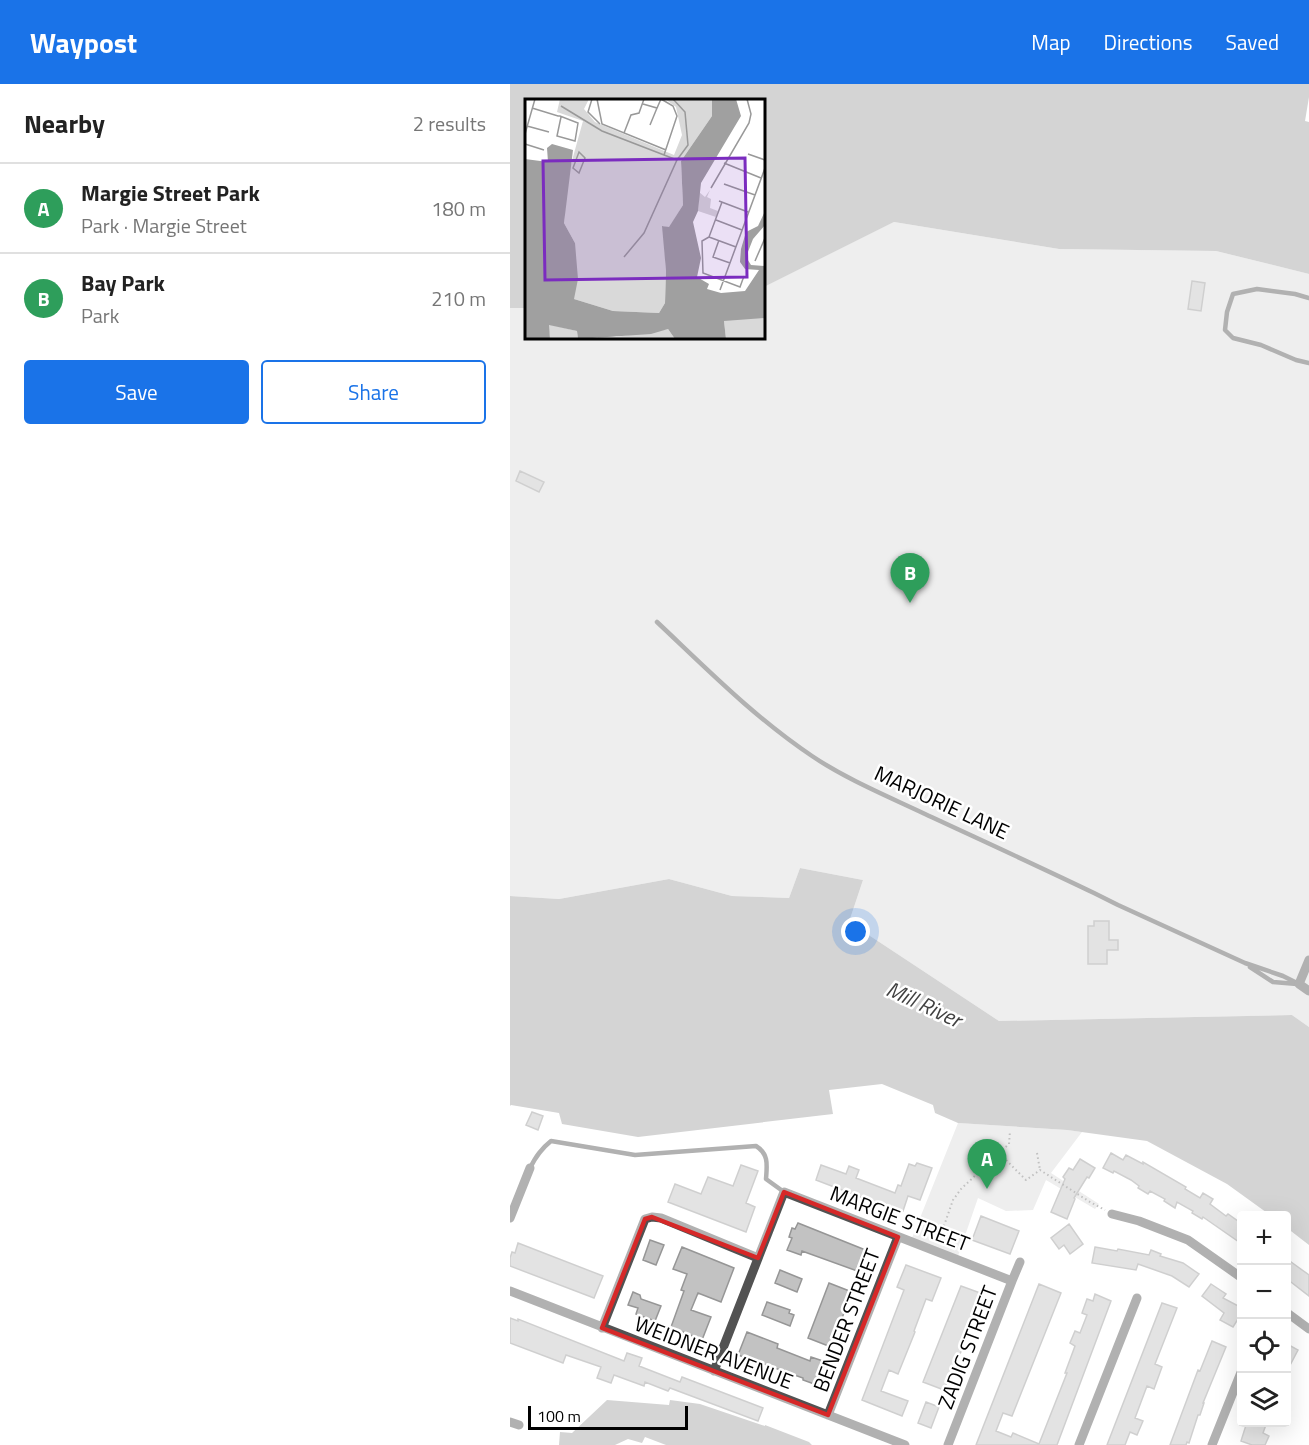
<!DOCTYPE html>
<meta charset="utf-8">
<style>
body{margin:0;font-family:"Titillium Web",sans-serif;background:#f2f2f2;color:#222}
.controls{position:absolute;right:18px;bottom:18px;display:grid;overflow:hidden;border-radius:6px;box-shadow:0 6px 24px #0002}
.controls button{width:54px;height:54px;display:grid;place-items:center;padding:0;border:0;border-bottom:2px solid #e0e0e0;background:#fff;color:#222;font:30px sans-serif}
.scale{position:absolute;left:18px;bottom:15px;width:160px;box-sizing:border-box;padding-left:6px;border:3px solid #000;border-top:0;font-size:16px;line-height:21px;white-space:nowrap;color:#000;-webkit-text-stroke:4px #fff;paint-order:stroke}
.you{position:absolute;left:346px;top:848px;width:21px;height:21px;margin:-15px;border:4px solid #fff;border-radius:50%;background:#1a73e8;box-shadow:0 0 0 9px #1a73e833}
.badge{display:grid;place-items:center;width:39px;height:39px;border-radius:50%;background:#1a73e8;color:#fff;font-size:20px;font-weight:700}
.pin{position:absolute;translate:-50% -50px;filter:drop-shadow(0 2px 3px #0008)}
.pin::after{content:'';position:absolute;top:32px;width:21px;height:18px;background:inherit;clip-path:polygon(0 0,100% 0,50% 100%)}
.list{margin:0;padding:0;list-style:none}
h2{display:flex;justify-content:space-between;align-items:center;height:78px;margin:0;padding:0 24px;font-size:26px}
h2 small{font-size:20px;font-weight:400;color:#767676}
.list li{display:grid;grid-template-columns:39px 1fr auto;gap:18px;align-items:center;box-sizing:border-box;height:90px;padding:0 24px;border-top:2px solid #e0e0e0}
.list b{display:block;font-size:22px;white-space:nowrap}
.list p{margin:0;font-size:20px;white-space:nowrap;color:#767676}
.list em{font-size:20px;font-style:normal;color:#767676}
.actions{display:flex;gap:12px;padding:18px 24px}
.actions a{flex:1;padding:14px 0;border:2px solid #1a73e8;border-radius:6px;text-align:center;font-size:21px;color:#1a73e8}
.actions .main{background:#1a73e8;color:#fff}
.icon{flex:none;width:33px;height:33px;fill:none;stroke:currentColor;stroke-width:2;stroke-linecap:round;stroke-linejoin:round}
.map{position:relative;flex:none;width:799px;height:1361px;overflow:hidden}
header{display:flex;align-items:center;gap:36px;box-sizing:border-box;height:84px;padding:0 30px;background:#1a73e8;color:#fff}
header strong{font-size:28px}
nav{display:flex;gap:33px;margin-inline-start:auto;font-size:21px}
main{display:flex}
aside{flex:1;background:#fff}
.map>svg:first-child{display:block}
.green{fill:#d9d9d9}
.water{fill:#a0a0a0}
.building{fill:#c2c2c2;stroke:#969696;stroke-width:1.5}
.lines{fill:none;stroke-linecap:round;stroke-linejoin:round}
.path{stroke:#747474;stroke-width:2;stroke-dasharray:1.5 3;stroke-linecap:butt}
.lane{stroke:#525252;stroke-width:4.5}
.street{stroke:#525252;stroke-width:9}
.marked{fill:none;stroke:#d62828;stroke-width:4.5;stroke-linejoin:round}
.labels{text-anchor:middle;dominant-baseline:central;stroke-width:5;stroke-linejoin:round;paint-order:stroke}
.street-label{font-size:21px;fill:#000;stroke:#fff}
.water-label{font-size:22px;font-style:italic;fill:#414141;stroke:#fff}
.inset-road{fill:none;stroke:#999;stroke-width:1.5}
.view{fill:#7b2cbf;fill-opacity:0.15;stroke:#7b2cbf;stroke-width:3}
.inset-edge{fill:none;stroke:#000;stroke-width:3}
</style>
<header>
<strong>Waypost</strong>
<nav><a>Map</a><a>Directions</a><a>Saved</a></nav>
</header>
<main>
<aside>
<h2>Nearby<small>2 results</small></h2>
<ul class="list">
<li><span class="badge" style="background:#2e9e5b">A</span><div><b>Margie Street Park</b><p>Park · Margie Street</p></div><em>180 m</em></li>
<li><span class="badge" style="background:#2e9e5b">B</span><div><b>Bay Park</b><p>Park</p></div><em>210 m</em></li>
</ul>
<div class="actions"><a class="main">Save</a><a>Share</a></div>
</aside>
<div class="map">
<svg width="799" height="1361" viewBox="0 0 799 1361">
<rect width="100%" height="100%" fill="#fff"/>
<path class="green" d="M384,138L549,165L706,167L799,190V943L782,931L489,937L339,838L353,796L290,784L279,814L222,812L159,795L49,815L0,812V224H16V254H254V203Z
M448,1039L557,1046L572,1048L541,1089L589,1120L585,1125L536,1096L523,1126L496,1127L468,1114L448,1172L402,1154Z"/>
<path class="water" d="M0,0H799V13L795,37L799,38V190L706,167L549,165L384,138L254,203V16H16V224H0Z
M290,784L353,796L339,838L489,937L782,931L799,943V1161L777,1144L776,1132L760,1131L717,1100L637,1057L557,1046L448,1039L425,1029L423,1021L372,1000L319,1006L323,1030L128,1053L52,1040L49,1029L1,1021L0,1022V812L49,815L159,795L222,812L279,814Z
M97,1316L159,1321L160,1316L190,1320L255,1342V1341L299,1358L302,1361H156L135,1353L132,1359L118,1355L105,1361H49L50,1348L62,1349Z"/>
<path class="building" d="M682,197L695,199L691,227L678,225Z
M10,387L34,398L29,408L6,397Z
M584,837H599V856H608V866H597V880H578V842H584Z
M22,1028L33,1032L28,1046L16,1041Z
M601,1069L613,1076L616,1071L633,1080V1078L676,1103L675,1105L690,1114L693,1109L703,1115L700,1120L716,1132L718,1130L732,1140V1160L693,1133L692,1135L682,1129L683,1127L667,1118L665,1124L654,1117L655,1115L640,1107L638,1110L628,1104L629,1102L621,1096L604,1087L603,1089L593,1084Z
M570,1075L585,1084L579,1094L577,1093L564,1114L565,1115L557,1135L541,1128L555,1095L553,1093L559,1084L563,1086Z
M407,1079L422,1084L410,1116L398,1112L393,1127L375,1120L374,1122L306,1096L311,1081L336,1090L339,1082L349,1086L346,1094L385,1109L388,1101L391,1102L399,1080L405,1082Z
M231,1081L248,1087L236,1119L245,1123L236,1148L158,1118L165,1100L191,1110L198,1093L223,1102Z
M471,1132L509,1147L500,1170L462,1156Z
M288,1139L358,1167L350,1188L292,1167L291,1171L277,1166L282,1154L279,1153L282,1144L285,1145Z
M559,1140L573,1160L560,1170L554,1161L549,1165L541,1154Z
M140,1156L154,1161L146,1181L133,1176Z
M8,1159L93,1192L84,1214L0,1182V1174L2,1168L5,1169Z
M172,1163L224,1184L211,1218L188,1209L181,1226L201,1233L192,1256L161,1243L174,1207L171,1206L177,1190L163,1185Z
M585,1163L607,1167L608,1165L639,1171L641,1166L651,1170L650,1172L673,1179L689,1190L679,1203L662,1192L628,1180L626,1186L582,1179Z
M777,1175L799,1191V1212L777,1195Z
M396,1181L431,1194L422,1217L416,1215L404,1247L405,1248L388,1290L379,1286L371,1307L398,1317L392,1332L352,1316L394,1206L387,1203Z
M270,1186L292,1195L287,1208L265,1199Z
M319,1199L342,1208L321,1263L298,1254Z
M529,1200L551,1209L502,1332L493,1329L486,1347L501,1353L503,1349L529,1360L557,1289H555L565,1262L560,1259L565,1247L570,1249L577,1231L572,1229L577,1215L583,1217L585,1210L601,1217L547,1361H466Z
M701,1200L716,1210L713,1214L732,1224V1237L728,1235L723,1243L710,1236L714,1229L692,1212Z
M451,1202L473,1210L439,1299L437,1298L434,1306L413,1298Z
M123,1208L130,1211L131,1215L151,1222L145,1237L126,1230L128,1224L118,1221Z
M257,1218L280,1226L279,1229L284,1231L280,1242L252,1231Z
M652,1219L667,1224L645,1280L652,1283L644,1305L637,1302L625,1334L633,1337L627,1351L620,1348L615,1361H597Z
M0,1234L8,1237V1235L114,1277L117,1269L132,1274L129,1282L170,1298L172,1293L253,1324L248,1337L160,1304L158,1307L135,1298L134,1302L104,1291L101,1299L87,1294L91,1283L56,1271L53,1279L0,1259Z
M237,1248L268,1260L267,1264L300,1277L301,1273L316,1278L307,1301L293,1296V1294L228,1271Z
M702,1257L716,1263L693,1319H694L690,1331H688L679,1359L677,1358L676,1361H660L688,1286L690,1287Z
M777,1260L788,1266L777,1287Z
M416,1318L429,1323L421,1344L408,1339Z
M737,1338H757L753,1349L759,1352L755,1361H742L731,1357Z"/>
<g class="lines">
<path class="path" d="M489,1069L499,1060L500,1047
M527,1069L530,1086
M428,1159L443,1116L451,1105L489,1069L516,1096L530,1086L580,1118L595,1126"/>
<path class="lane" d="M799,214L785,210L747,205L723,210L717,228L715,246L723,254L751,261L786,276L799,279
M147,538C197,585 244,633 302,672C336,695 377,712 415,730C471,756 528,782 584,809L608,821L735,879L773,892L789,900
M740,883L763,898L787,900
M20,1084C26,1072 31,1065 41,1057L125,1071L246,1062C259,1070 257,1081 256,1095L274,1108"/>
<path class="street" d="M799,876L789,900L799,907
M602,1130L629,1137L678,1156L732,1194
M0,1134L20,1084
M0,1207L395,1361
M776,1228L799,1245
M92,1244L135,1135L142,1133L151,1134L248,1174
M204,1287L274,1108L502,1197
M318,1331L388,1153
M0,1338L9,1341
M438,1361L502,1197L510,1178
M569,1361L627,1214
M702,1361L732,1286"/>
</g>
<path d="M0 0H799V1361H0ZM274,1108L388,1153L318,1331L92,1244L135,1135L142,1133L248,1174Z" fill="#fff" fill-opacity=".55" fill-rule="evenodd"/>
<path class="marked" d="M274,1108L388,1153L318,1331L92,1244L135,1135L142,1133L248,1174Z"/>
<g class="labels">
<g class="street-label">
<text transform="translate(432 718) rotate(25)">MARJORIE LANE</text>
<text transform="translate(390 1134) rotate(21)">MARGIE STREET</text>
<text transform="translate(336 1236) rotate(-69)">BENDER STREET</text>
<text transform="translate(457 1263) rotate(-69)">ZADIG STREET</text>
<text transform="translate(204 1268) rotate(21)">WEIDNER AVENUE</text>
</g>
<g class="water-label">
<text transform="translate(414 920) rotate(25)">Mill River</text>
</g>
</g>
<g transform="translate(15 15)">
<rect width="240" height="240" fill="#fff"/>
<path d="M35,0H64L59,10L70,23L149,56L157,36L151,8L140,0H187V17L156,62L158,106L144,129L138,127L141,172L140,204L134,214L88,212L49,200L50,144L39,124L43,76L58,22L32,13ZM185,91L182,98L186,100L185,109L193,112L191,118L173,112L174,93L180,98ZM204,219H240V240H201L199,222ZM23,225L52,232L53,240H25ZM143,230L150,240H72L75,235L91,238Z" fill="#d9d9d9"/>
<path d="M187,0H211L216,17L176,84L173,112L168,123L176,159L172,178L184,185L182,190L196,194L220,192L234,171L220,170L215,163L216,150L221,133L233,127L240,112V126L228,140L221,158L226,166L240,167V219L199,222L201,240H150L143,230L126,235L53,240L52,232L24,226L25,240H0V60L23,63L22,49L27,45L48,51L39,124L50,144L53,180L49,200L88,212L134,214L140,204L141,172L137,127L144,128L158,106L156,62L187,17Z" fill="#a0a0a0"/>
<path class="inset-road" d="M67,0L63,13L75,25M72,0L77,25L141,51M136,0L148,7L152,17L139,56M118,5L132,9L136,0M36,7L77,32L152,61M7,9L33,17H35L53,24L50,42L32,37L36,18M125,26L132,9M2,27L24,33M99,34L106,16L114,14L119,0M0,35L10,0M0,45L19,51M54,53L60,59L54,74L48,69ZM223,55L240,61M199,64L236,79M199,85L230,96M186,89L224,24L226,15L222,0M194,102L223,113M197,103L184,138L211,148M191,121L217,131M184,138L177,142L178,174L215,188L219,177M194,141L188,158L205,164M99,158L119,134L152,61L163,46L160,13L148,0M230,162L240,139M195,191L240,69"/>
<path class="view" d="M220,59L222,178L20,181L18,62Z"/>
<rect width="240" height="240" class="inset-edge"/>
</g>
</svg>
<div class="controls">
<button>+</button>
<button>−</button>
<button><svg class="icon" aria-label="locate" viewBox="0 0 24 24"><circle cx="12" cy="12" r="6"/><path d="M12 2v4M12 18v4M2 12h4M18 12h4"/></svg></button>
<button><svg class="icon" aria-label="layers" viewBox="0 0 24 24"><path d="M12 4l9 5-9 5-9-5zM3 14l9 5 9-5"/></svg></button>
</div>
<div class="scale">100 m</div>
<div class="you"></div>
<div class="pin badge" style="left:477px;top:1105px;background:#2e9e5b">A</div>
<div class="pin badge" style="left:400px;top:519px;background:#2e9e5b">B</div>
</div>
</main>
